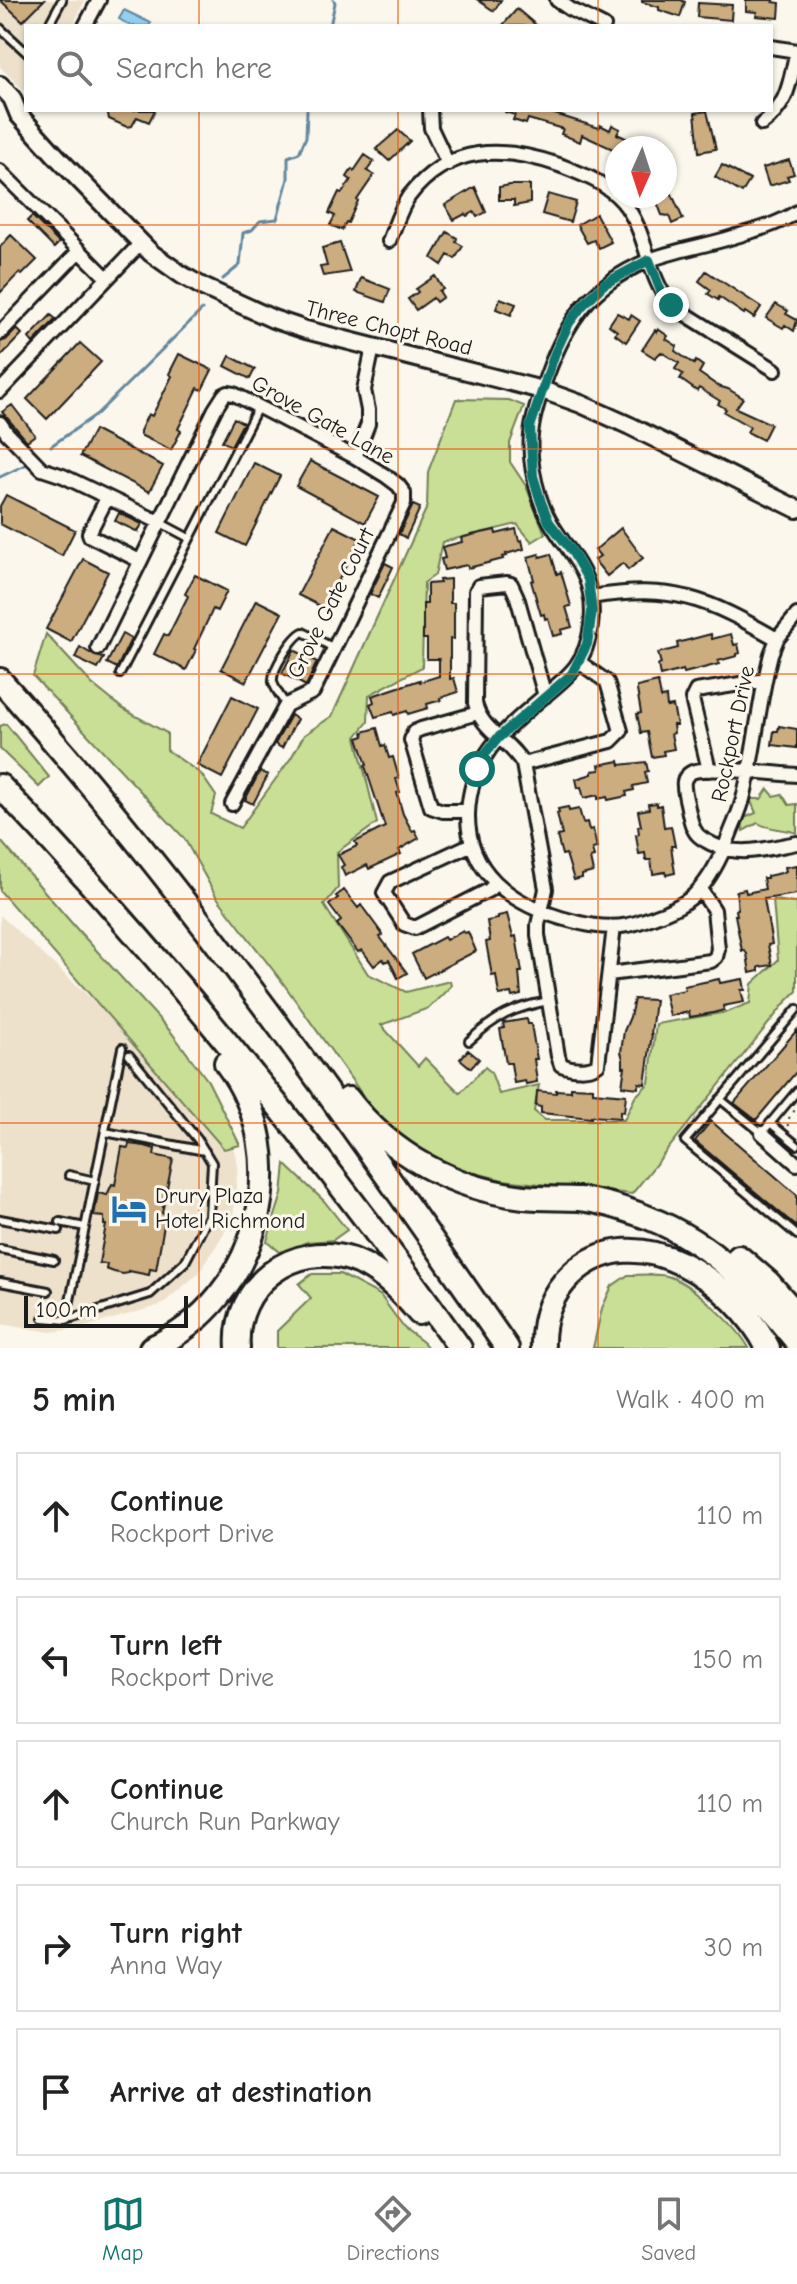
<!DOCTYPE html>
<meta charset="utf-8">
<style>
body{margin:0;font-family:"Comic Neue",sans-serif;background:#f2f2f2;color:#222}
.compass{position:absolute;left:605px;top:136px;width:72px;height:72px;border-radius:50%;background:#fff;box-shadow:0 2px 6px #0004;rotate:183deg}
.scale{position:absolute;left:24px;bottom:20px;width:164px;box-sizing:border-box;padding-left:8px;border:4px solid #1c1c1c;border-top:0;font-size:22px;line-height:28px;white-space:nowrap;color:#1c1c1c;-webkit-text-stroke:6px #fbf7ec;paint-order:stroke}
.stop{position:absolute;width:24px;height:24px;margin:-18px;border:6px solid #0f766e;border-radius:50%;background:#fff}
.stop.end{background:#0f766e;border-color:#fff;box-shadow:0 2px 8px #0008}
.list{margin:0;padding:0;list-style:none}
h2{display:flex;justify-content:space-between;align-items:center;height:104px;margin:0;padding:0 32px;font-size:34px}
h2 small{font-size:26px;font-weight:400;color:#767676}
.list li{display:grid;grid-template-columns:52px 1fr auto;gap:24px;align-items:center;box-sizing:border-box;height:128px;margin:0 16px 16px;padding:0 16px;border:2px solid #e0e0e0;border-radius:0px}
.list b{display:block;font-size:30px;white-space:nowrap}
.list p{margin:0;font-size:26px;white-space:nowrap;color:#767676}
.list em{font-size:26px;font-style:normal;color:#767676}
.icon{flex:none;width:44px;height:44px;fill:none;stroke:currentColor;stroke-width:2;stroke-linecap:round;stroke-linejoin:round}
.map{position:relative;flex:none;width:797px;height:1348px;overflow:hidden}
.search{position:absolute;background:#fff;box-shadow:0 2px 6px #0004;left:24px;right:24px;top:24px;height:88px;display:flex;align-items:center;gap:20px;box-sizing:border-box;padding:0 28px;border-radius:0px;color:#767676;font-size:30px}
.sheet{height:824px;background:#fff}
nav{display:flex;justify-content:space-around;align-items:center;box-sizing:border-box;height:112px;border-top:2px solid #e0e0e0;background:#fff;font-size:22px;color:#767676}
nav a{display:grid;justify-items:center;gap:4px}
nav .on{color:#0f766e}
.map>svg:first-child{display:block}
.built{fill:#ede1cc}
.green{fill:#c8df95;stroke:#727e58;stroke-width:2}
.water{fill:#93cff3;stroke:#63879d;stroke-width:2}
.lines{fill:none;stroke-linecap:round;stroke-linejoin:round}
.stream{stroke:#63879d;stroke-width:3}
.building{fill:#ccad80;stroke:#1c1c1c;stroke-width:2}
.lane-casing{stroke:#1c1c1c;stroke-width:12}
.street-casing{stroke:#1c1c1c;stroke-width:18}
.secondary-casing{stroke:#1c1c1c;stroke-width:22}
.highway-casing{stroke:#1c1c1c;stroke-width:28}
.path{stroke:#1c1c1c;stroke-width:2;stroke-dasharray:2 6;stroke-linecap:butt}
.lane{stroke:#fbf7ec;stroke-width:6}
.street{stroke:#fbf7ec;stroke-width:12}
.secondary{stroke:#fbf7ec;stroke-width:16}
.highway{stroke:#fbf7ec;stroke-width:22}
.route{stroke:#0f766e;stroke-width:10}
.grid{fill:none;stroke:#e8590c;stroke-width:2;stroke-opacity:0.55}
.labels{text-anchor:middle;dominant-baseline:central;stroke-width:6;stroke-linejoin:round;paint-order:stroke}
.street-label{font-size:22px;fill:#1c1c1c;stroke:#fbf7ec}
.poi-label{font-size:22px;fill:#1c1c1c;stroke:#fbf7ec;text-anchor:start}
</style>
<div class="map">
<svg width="797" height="1348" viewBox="0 0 797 1348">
<rect width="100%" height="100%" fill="#fbf7ec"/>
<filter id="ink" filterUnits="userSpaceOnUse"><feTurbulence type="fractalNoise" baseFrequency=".0125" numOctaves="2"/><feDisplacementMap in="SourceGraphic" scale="16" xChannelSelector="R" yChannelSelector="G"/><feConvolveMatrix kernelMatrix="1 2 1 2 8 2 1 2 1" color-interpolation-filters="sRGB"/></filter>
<g filter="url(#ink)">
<path class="built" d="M0,0H85L73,26H26V88L24,91L0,67Z
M0,915L226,1122L238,1165L233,1219L199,1273L161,1305L82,1328L51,1332L0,1324Z"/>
<path class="green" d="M456,399L509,400L524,406L510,443V462L526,486L545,534L532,542L517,524L442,542L435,575L424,583L422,667L369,695L368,722L356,737L377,823L337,852L338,888L324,905L368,974L406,992L450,981L451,986L429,1008L381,1025L418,1066L425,1058L460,1093L485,1067L491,1072L499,1094L539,1085L534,1111L545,1120H624L635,1097L649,1083L656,1024L727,1012L750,1003L752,984L778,960L773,900L797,903V991L785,1003L632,1194L503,1180L456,1168L435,1161L403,1139L376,1114L283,983L216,896L184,838L33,676L46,634L92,684L123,709L167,733V750L201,774L216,796L211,814L240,828L291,758L304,735L332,716L427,507L428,472Z
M6,724L49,777L39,787L0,749V726Z
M768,789L774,796L782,794L789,805L797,804V833C784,828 769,830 758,823L743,831L742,819L756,813L750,799H761Z
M0,840L76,928L171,1032L208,1081L240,1145L224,1149L0,891Z
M285,1164L324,1201L347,1230L333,1240L307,1242L281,1253L267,1241L282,1194Z
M312,1274H340L380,1295L404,1328L423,1342L428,1348H277V1331L311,1298L299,1284Z
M628,1275C640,1275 656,1273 667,1276C691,1282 738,1327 749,1348H593L602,1308L612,1286Z"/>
<path class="water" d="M124,10L151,23L149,26H131L119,19Z"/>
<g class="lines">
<path class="stream" d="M330,26L335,3L334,0
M223,279L240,265L243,233L252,230L260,221L277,219L288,179V157L299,153L306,137L307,110
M51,446L97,414L202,310
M0,477L25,465"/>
</g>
<path class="building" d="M0,0H44L23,21Z
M478,0H501L494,11Z
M642,0H681L685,2L680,17L659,10V7L642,2Z
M746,0H774L773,2L780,3L779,18L756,16L757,12L746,11Z
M698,3L732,5L731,20L697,17Z
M517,9L537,26H502Z
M110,110H155L149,122L137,117L132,126L127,127L109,119L108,114Z
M505,110H542L599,128L600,125L610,130L612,125L620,129L617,134L630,140L627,148H617V151L582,135L580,142L561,134L563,129L528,119L526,124L513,120L515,115L505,112Z
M707,111L716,149L699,152L695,113Z
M398,130L410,141L389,161L376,149Z
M365,155L374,161L367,171L374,175L357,200L358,201L348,223L346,222L342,230L330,225L335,216L329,213L339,192L342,193L351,180L347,177L352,169L354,171Z
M789,160L794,174L787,176L789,180L769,186L763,168Z
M722,165L750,180L742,193L715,177Z
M510,185H530V203L514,206V200H499V187Z
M475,187L486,212L477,217L474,212L467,216L465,214L454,220L445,205Z
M671,192L683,219L672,224L669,216L662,215L657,202L659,201L658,198Z
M548,194L576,202L570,222L542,214Z
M596,214L611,242L599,248L594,240L587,243L577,225Z
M32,216L59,243L54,248L27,221Z
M447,232L457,238L456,242L463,246L455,259L448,255L442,265L432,258Z
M11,235L37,260L22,275L19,273L0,293V247Z
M340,243L350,272L323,276L320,267L327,266L322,248Z
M706,271L761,307L754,318L745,312L744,314L719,297L718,300L708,294L711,290L699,281Z
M435,276L443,289L439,291L443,297L436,302L433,298L416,310L408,299L418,292L416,289Z
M361,278L390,289L385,302L356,292Z
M500,298L516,304L511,315L496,309Z
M776,304L788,311L786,314L797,320L794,331L785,325L783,328L766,318Z
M617,313L629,319L631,315L640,321L626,342L615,334L617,331L609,325Z
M51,315L56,319L33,343L29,338Z
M17,329L22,334L0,357V342L6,340Z
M658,329L668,336L666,339L677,346L675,351L694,364L696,361L703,366L699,373L718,386L728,389L743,398L736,408L771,424L763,440L747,432L750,427L724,412L726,409L718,404L720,401L699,388L697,391L680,379L683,374L675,369L679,363L661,352L655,358L642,350L655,330L657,332Z
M80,343L101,362L47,419L27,399Z
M179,354L212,370L202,390L198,388L178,429L181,431L171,450L140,435V431L148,414L152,416L172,376L169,374Z
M230,356L255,369L250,379L225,366Z
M12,405L35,435L27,441L2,412Z
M234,418L243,423L231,446L222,441Z
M94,430L163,466L149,492L80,456Z
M310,461L379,497L365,523L296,486Z
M254,463L280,476L245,546L219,533Z
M6,495L75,530L62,556L0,524V506Z
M413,505L420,508L406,538L399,534Z
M119,513L142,524L138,532L115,521Z
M334,526L360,539L324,608L298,595Z
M621,528L643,558L628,570L623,563L607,576L594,560L600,556L595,550Z
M516,529L519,541L522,540L524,549L506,554L507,556L502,557L503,559L468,568L467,565L444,570L441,559L445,558L442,547L462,542L461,538L472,535L495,530L496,534Z
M539,554L540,557L551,554L557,574L561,572L571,606L566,607L572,627L561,630L562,634L553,636L548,618L545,619L544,614L541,615L531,581L534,580L528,557Z
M83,559L108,572L71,642L46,629Z
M385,563L393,567L378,598L370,594Z
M195,575L227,591L217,611L213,609L194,649L196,650L186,670L154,654L164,634L168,636L188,596L185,594Z
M450,579V603H454V639H450V679L454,678L458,692L440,698L441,700L427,704L428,708L408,714L407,711L394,715L393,712L375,717L370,704L374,702L372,696L420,680V682L439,676V659H427V639H423V604H427V584L440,583L439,580Z
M256,600L282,613L246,682L221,669Z
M122,634L131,639L117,668L107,663Z
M711,634L712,639L731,634L734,645L738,644L740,653L737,654V656L718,661L719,664L684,673L683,670L660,676L658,665L661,664L658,653L678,648L677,643Z
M80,647L95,656L104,658L98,669L75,658Z
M294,650L317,662L306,686L282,673Z
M658,682L661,698L666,697L667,707L673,706L677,725H673L674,733L671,734L674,749L663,751L664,755L652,757L647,732L641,733L637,714L641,713L637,690V687Z
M232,696L258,709L222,778L197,765Z
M291,715L297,719L282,748L275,744Z
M779,726L797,729V748L772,745L774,731H778Z
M377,728L382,746L385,745L389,758L393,757L399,778L396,779L400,792L397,793L403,814L412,831L415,830L419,838L399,850L401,854L369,869L367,865L345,876L341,867L344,865L338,855L357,846L355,842L385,827L365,766L367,765L358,738L364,736L363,732Z
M619,761L620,765L646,762L648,771L645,772L647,783L633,786L634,790L626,792L627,796L608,800L607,797L598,799V795L584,798L581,787L578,788L576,779L592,774V771L600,770L599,765Z
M260,771L268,775L253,804L245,800Z
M657,803V806L661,805L664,827L671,826L675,846H671L675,873L666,875L665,872L653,874L651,860H646L645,853L639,854L636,835L639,834L638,826H641L638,811L649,809L648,804Z
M568,807L569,811L579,809L583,823L587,822L589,830L593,829L597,848L592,849L594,857L590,858L593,872L582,875V878L574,880L566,854L562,855L557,836L562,835L557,813H559L558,809Z
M797,865V894L764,899L772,944L768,945L772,965L759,967V971L750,973L747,954L744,950L742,951L735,915H737L736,910L738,909L736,891L745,889L746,893L765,889L763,878H767V876L781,873L786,871L785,867Z
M344,890L358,908L361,905L383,935L380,937L407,973L398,978L389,960L385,962L383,959L374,966L362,950L358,952L337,924L341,921L329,905L338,898L336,896Z
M507,914L513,937L516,936L522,972H519L521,995L512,997L511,993L499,995L496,975L492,976L486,942L490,941L487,921L498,919V916Z
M463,931L464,933L468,932L476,951L424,978L412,954L444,937L446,940Z
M719,979L720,983L743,979L745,990H741L744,1002L723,1006L724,1010L713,1013L690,1017L689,1012L670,1016L665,994L685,990L684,986Z
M634,999L655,1000L651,1034H652L645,1084L639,1083L638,1088L622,1086L625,1067H623V1059L621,1052L624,1031L630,1017Z
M527,1019L528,1024H531L537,1059H534L537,1082L526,1084L525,1081L514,1083L511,1063H506L500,1029L504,1028L503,1023Z
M797,1030V1071L756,1120L734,1103Z
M468,1050L479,1059L471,1068L460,1059Z
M571,1087L593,1088V1092L626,1095L624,1112L620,1111V1118L591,1116V1118L541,1113V1107L536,1106L537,1091L556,1093V1090L571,1091Z
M711,1121L797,1195V1227L695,1141Z
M129,1144L145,1146L155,1149L154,1155L173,1159L162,1213L166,1214L156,1270L150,1269L149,1275L129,1271V1273L123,1274L114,1272L106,1269L107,1264L99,1263L106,1225H104V1217L94,1216L98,1193L107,1195L112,1184L115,1185L122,1147L128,1148Z"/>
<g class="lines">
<g class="lane-casing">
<path id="lane" d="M48,26L62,0
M0,28L26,52
M159,522L189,538
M120,674L258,407
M286,705C282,698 275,690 273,682C271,670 293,637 303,632L334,648
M797,1009L685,1141L797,1235
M469,1041C495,1017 514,1007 549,1001
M720,1099L762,1133L797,1091
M770,1123L797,1145
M105,1132L205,1151
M69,1175L95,1181
M0,1219L59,1230
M60,1222L85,1227
M0,1249L54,1260
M0,1282L48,1291
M43,1318L66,1320L150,1294L185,1262L209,1216L212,1163L198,1140L129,1055
M66,1320L122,1048"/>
</g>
<g class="street-casing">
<path id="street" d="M557,0L570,9L604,26
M85,26L99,0
M771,47L797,51
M430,110L431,128L448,164
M762,124C790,103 789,82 797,51
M0,171L107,278
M797,212C777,225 755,230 733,237C705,246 674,250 647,261C591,285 567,320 547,375C530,422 524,447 539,496C554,547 599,563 591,626C586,663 570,675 543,697C503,731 470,758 468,814C467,872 511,903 561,918C582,924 606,930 628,925C639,923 650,918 661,914C673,909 687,903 696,893C712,877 722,855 730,834C735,821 741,809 744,795C755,749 759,700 771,654L777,639L797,615
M389,241C395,226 400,209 409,196C449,144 503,146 559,165C582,174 605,182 622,201C648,231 646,275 671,305L775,370
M0,333L79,251
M0,391L141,243
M0,423L7,433L42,469L63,476L159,522
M355,457L368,424V410L364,390L373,347
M107,498L89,533L90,536L140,561
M591,597C673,584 706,598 777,639
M98,648L215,409L224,395L228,393L234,394L355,457L386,476L398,485L404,493V503L313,692L286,705L232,804
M545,696L517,597L511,584L507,583L479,586L476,591L475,703C481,731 510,740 523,764L546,889L538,925V935L558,1056L561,1065C571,1069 589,1071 598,1064L614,927
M523,764L611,741L621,731L607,682L579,662
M709,770L692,699L696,691L765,680
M797,775C777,774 706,765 692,772C680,778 684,788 686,799C689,810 690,826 697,834C701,839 707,841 712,844C740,858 768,848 797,843
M468,811H443L431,807L411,740L414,732L421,729L478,713
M472,844L390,882L384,893L404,924L415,928L489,890L496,883
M609,974L711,961L716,957L718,949L714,910L700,889
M762,1133L797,1164"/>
</g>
<g class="secondary-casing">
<path id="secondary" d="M0,85L12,98L19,115L58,158L151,253L182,275L203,287L273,319L306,330L542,390L581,404L630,426L797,509"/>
</g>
<g class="highway-casing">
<path id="highway" d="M0,680C187,889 348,1118 507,1348
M0,786C167,961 320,1151 460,1348
M348,1099C391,1155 454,1189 524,1197C542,1199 561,1198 579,1199C602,1201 628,1210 649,1218C714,1244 755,1289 797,1342
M739,1257L768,1282L797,1315
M151,1348C259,1300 297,1157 226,1063
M238,1348C233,1286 294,1239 353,1260C380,1270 401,1291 419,1313
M543,1348C542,1320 550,1295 571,1275C637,1212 736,1284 768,1348"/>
</g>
<path class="path" d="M788,1126L787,1121L797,1107"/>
<use href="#lane" class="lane"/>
<use href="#street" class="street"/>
<use href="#secondary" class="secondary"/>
<use href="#highway" class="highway"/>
</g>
</g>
<g class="lines" filter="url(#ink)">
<path class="route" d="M477,769L485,754L498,738L572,674L587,644L592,611L588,579L572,551L549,522L541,502L533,476L530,427L555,353L569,323L582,306L604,284L649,260L662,294L671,305"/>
</g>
<path class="grid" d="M199,0V26M398,0V26M598,0V26M199,110V1348M398,110V1348M598,110V1348M0,225H797M0,449H797M0,674H797M0,899H797M0,1123H797"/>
<defs>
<g id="hotel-bare" transform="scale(2.76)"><path d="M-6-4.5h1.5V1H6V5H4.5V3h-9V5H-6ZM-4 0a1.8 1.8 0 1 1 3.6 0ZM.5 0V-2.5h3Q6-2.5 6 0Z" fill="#1f6fb2" stroke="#fbf7ec" stroke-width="2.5" paint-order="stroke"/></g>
</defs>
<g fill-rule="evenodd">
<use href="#hotel-bare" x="129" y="1209"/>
</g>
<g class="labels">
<g class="street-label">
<text transform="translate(389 328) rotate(14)">Three Chopt Road</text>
<text transform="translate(323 420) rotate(29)">Grove Gate Lane</text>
<text transform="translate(331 603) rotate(-63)">Grove Gate Court</text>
<text transform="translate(733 734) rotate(-78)">Rockport Drive</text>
</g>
<g class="poi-label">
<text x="155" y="1196">Drury Plaza<tspan x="155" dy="25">Hotel Richmond</tspan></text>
</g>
</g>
</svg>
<svg class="compass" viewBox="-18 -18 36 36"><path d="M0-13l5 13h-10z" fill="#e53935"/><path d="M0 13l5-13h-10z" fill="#767676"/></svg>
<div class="scale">100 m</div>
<div class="stop" style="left:477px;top:769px"></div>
<div class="stop end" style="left:671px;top:305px"></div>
<div class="search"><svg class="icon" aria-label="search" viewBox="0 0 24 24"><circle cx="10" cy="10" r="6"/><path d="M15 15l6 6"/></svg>Search here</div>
</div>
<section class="sheet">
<h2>5 min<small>Walk · 400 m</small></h2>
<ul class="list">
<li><svg class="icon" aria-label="ahead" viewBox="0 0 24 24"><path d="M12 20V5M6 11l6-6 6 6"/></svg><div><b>Continue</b><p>Rockport Drive</p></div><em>110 m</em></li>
<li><svg class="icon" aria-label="left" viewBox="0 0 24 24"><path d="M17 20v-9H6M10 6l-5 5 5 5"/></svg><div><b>Turn left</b><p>Rockport Drive</p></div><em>150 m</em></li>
<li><svg class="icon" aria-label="ahead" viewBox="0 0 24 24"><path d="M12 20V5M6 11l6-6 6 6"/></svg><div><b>Continue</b><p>Church Run Parkway</p></div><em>110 m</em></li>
<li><svg class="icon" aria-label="right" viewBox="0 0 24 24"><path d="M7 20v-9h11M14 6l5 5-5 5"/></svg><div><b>Turn right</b><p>Anna Way</p></div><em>30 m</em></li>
<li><svg class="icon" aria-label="arrive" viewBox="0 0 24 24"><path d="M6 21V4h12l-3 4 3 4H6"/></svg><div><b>Arrive at destination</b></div></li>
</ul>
</section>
<nav>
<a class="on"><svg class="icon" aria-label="map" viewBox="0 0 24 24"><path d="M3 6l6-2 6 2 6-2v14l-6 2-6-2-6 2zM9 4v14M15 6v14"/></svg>Map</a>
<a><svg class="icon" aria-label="directions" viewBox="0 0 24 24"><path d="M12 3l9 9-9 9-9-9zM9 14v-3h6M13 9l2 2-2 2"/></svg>Directions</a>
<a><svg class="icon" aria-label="saved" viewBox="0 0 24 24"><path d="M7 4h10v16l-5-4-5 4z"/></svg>Saved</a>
</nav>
